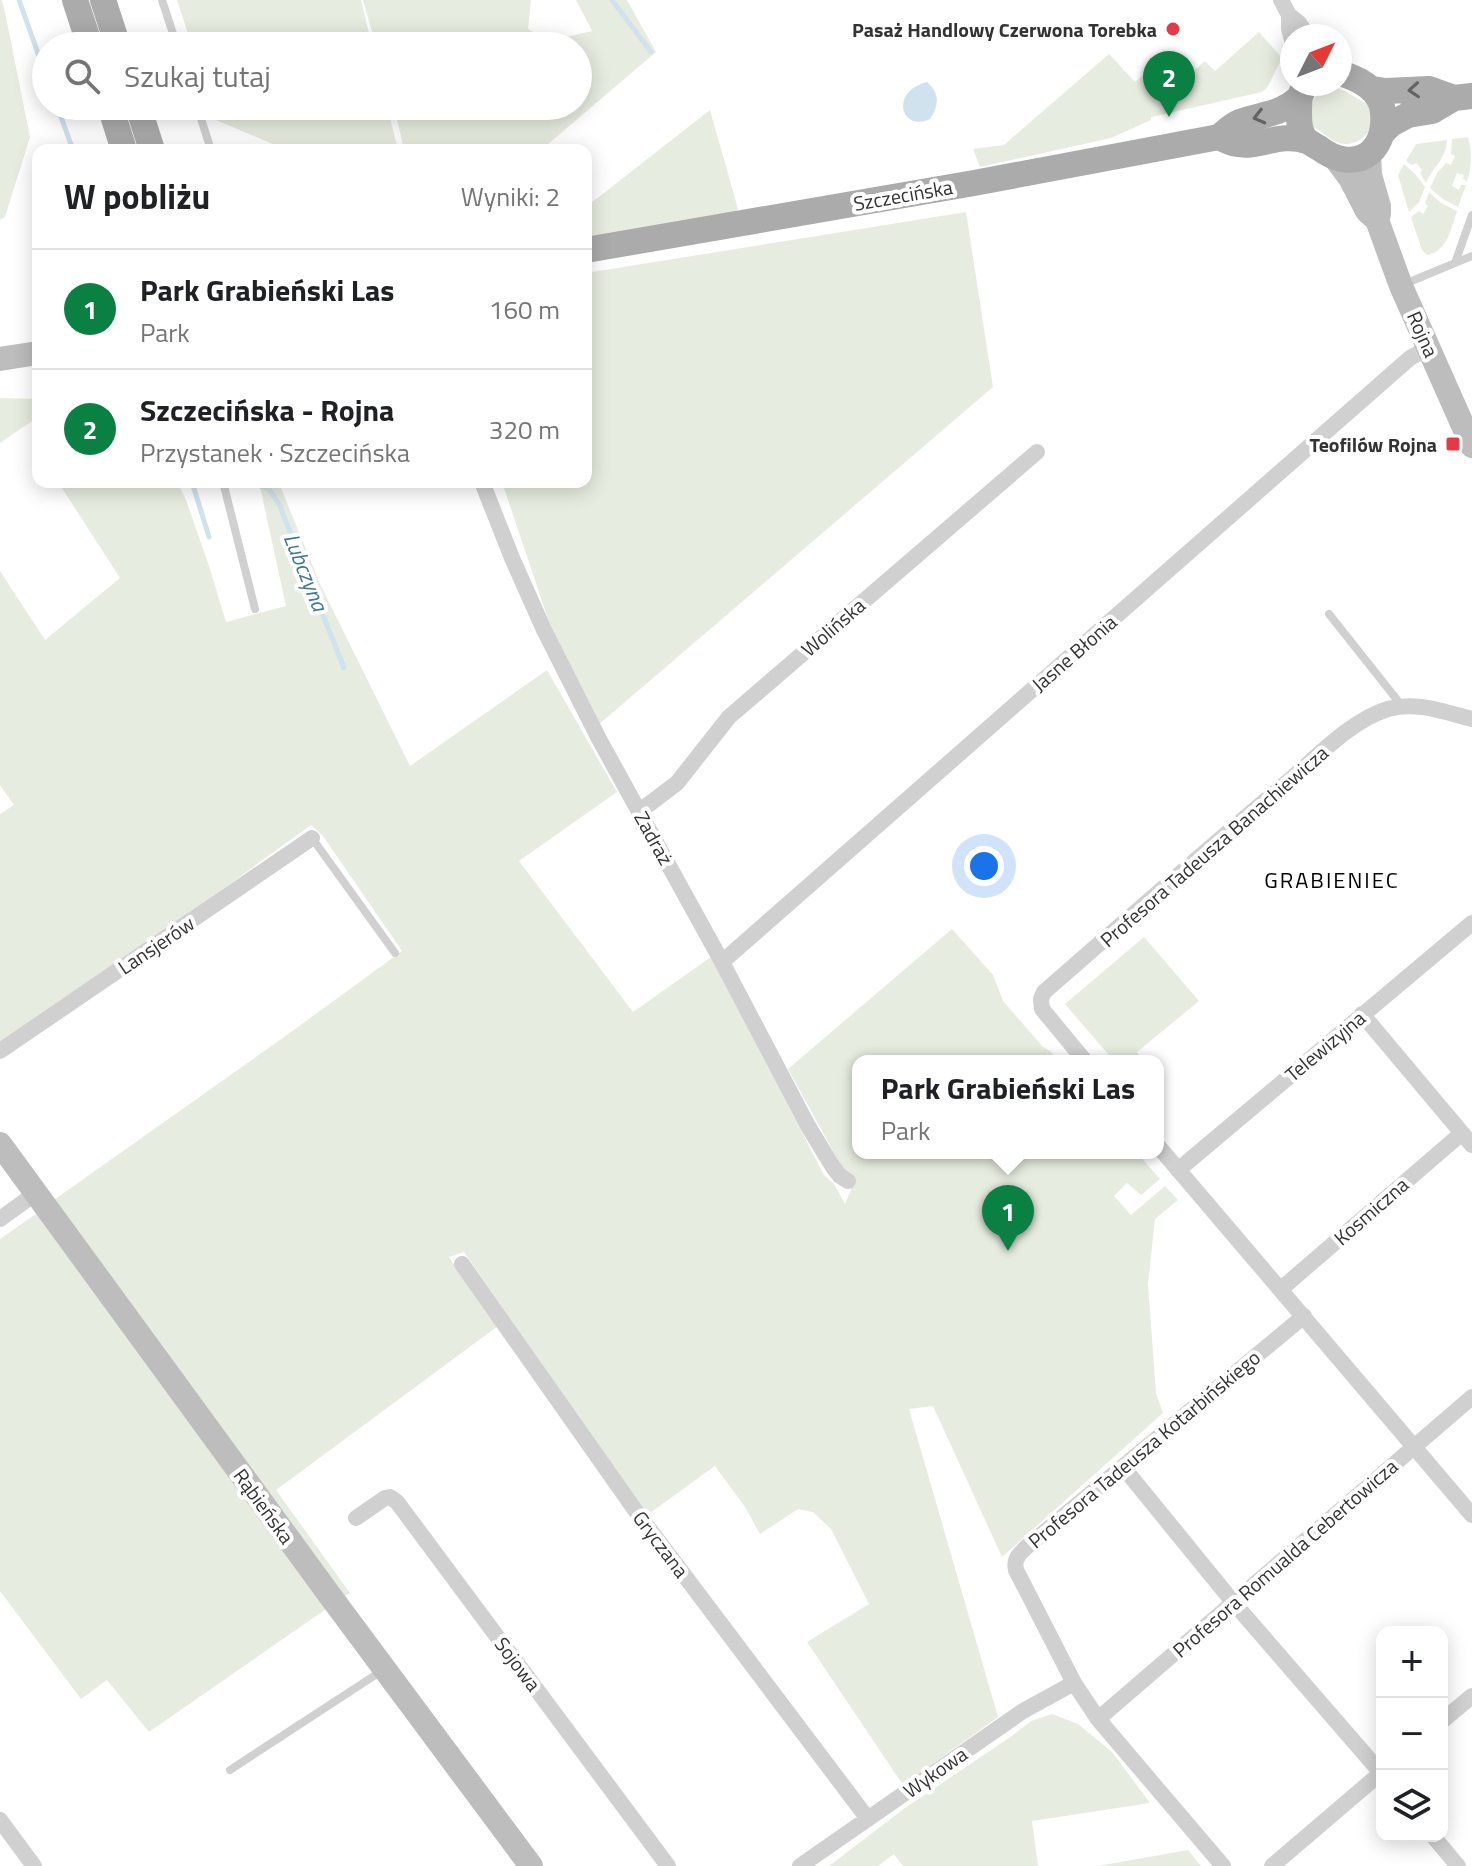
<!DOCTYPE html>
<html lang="pl">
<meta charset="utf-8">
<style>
body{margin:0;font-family:"Titillium Web",sans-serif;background:#f6f6f6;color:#202124}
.controls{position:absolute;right:24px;bottom:24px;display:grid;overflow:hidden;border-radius:16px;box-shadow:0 4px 20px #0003}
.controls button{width:72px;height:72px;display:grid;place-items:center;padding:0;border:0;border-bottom:2px solid #e0e0e0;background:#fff;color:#202124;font:40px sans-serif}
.compass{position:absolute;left:1280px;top:24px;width:72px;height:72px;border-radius:50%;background:#fff;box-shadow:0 4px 20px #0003;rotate:48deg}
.you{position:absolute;left:984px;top:866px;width:28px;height:28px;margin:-20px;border:6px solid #fff;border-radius:50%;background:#1a73e8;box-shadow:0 0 0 12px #1a73e833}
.badge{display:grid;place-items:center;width:52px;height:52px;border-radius:50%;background:#0b8043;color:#fff;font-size:26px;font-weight:700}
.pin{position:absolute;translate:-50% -66px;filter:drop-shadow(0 2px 4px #0008)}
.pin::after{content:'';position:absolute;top:42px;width:28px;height:24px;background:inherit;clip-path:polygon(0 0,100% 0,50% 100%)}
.popup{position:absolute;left:852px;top:1055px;width:312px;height:104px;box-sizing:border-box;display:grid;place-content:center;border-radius:16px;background:#fff;filter:drop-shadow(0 2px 6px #0005);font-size:26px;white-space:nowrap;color:#757577}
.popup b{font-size:30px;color:#202124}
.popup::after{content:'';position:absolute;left:50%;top:100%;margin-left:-16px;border:16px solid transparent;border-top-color:#fff}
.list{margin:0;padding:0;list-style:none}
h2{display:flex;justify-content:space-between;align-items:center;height:104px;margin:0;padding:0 32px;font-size:34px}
h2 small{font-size:26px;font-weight:400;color:#757577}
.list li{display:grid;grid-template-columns:52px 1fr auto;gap:24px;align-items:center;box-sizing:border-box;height:120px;padding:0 32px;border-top:2px solid #e0e0e0}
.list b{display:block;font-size:30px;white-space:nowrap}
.list p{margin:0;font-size:26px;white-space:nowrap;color:#757577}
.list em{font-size:26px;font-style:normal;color:#757577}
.icon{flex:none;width:44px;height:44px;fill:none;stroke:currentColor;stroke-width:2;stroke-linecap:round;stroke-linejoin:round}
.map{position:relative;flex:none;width:1472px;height:1866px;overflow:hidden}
.search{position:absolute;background:#fff;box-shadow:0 4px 20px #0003;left:32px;top:32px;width:560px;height:88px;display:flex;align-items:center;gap:20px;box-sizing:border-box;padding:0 28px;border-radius:44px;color:#757577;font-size:30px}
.panel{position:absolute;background:#fff;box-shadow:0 4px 20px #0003;left:32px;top:144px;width:560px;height:344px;border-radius:16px}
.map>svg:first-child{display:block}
.green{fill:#e6ecdf}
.water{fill:#cfe2ee}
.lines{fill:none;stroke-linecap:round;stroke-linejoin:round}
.stream{stroke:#cfe2ee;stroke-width:5}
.lane{stroke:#d0d0d0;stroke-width:8}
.street{stroke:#d0d0d0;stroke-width:16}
.secondary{stroke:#bdbdbd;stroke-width:24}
.primary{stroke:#ababab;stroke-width:26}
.oneway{stroke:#636363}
.poi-dot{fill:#e63946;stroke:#fff;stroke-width:3}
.labels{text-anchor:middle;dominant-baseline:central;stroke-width:8;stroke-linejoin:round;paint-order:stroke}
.poi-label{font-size:20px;font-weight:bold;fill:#333;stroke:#fff;text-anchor:end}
.street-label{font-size:20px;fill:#333;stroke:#fff}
.water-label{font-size:22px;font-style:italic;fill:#3f7597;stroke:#fff}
.neighbourhood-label{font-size:22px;letter-spacing:2px;fill:#000;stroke:#fff}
</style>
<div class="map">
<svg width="1472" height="1866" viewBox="0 0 1472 1866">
<rect width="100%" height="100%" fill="#fff"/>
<path class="green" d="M0,0H2L6,17L30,137L5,217L0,220Z
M177,0H361L372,46H192Z
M363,0H531L528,29L549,41L592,31L576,0H627L656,52L541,150H404L394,106H578V46H376Z
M1259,32L1282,58L1267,88L1262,92L1151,117V120L1111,138L980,167L973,149L1004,145L1109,54L1135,82L1153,67L1173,89L1205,61L1215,71Z
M1336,88C1349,91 1358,101 1371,105C1371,111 1372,118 1371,124C1369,139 1350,148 1337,142C1326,138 1321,129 1310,126C1311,104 1311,91 1336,88Z
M212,106H387L398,150H287L216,120Z
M710,110L738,209L732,216L586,241V207Z
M1468,137C1472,148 1472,168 1467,181L1463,179L1464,175L1457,173L1452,186L1459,190L1461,185H1466L1458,207L1443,199L1430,188L1437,173L1446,163L1451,165L1455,156L1451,154L1452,139Z
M1447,140C1447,158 1433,167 1426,183L1420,173L1422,170L1416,163L1412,165L1406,161L1416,144Z
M1404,164L1415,174L1425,187L1419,202L1409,212L1398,175Z
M1429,192L1441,203L1457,211C1451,228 1448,251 1427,255L1422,250L1411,217L1419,211L1423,214L1428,206L1425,203Z
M966,212L993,387L597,726L556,643L502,482H586V273Z
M0,398L38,399V417L0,443Z
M58,482H171L180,488L186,500L209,566L226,622L286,606L259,482H289L281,488L320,584L410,766L547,670L617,792L519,861L633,1012L711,957L824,1175L834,1184L845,1204L851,1190L843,1169L788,1069L952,929L993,975L1003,1001L1017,1017L1043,1047L1050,1051L1059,1061H858V1153H1137L1160,1179L1141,1195L1127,1183L1114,1196L1131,1215L1165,1186L1178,1200L1155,1219L1148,1284L1156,1393L1163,1413L1002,1557L933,1406L909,1409L998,1717L903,1785L807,1642L869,1604L831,1529L813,1512L798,1509L760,1534L745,1507L715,1466L647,1515L464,1252L449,1257L498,1326L276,1490L350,1593L341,1598L51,1202L287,1035L402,951L323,836L311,825L125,960L0,1044V814L14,805L0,785V571L45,640L120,578Z
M1144,937L1199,1001L1137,1052L1143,1061H1114L1065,1004Z
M40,1211L329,1607L149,1732L107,1680L81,1699L0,1591V1239Z
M1052,1714L1078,1724L1112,1752L1150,1803L1032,1821L1038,1866H903L894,1854L878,1866H829L905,1808L1009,1738L1031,1721Z
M1188,1850L1201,1866H1098Z"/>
<path class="water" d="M927,82C940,93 939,106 930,119C901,133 889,91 927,82Z"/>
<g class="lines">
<path class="stream" d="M19,0L46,76
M612,0L651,52
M57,106L73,150
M192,482L209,537
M257,485L269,489L279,504L344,668"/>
<path class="lane" d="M162,0L177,46
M197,106L211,150
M1455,263L1472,215
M1402,285L1472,256
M223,482L255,609
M1329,614L1402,706
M312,838L395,953
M230,1770L383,1670"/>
<path class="street" d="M1281,0L1289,15L1299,23L1308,36
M1289,15V29L1292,40
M482,482L512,558L544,630L599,739L722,962L808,1126L833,1167L840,1176L848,1181
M640,811L677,783L729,717L1037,452
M722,962L1410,358L1428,348
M1362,1014L1472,1145
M0,1051L312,838
M1085,1061L1042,1009L1041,999L1044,992C1124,922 1204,852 1285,784C1315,759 1351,720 1388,709C1417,701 1444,712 1472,719
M1158,1146L1472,1515
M1178,1170L1472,923
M0,1219L36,1193
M462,1264L635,1510L868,1819
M1281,1289L1462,1133
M1123,1467L1233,1602L1382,1774
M356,1518L385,1498L390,1497L397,1502L668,1866
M1098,1719L1472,1397
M1442,1721L1472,1696
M0,1820L34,1866
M1433,1836L1458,1866
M800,1866L1023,1711L1074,1683
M1223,1866L1098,1719L1074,1683L1016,1570C1013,1558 1021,1552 1030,1544L1304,1316
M1272,1866L1382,1772"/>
<path class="secondary" d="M1369,153L1370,175L1379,206V214
M1335,158L1350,178L1367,211L1377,220L1401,286L1472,446
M0,359L38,353
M0,1144L328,1593L531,1866"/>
<path class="primary" d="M75,0L90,46
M103,0L118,46
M1307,84C1299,93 1299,101 1299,113C1299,121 1299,130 1304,137C1307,142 1314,145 1319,148C1353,174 1387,155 1383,112C1381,90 1360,79 1340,73
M1372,89L1386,91L1429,89L1454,98
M110,106L124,150
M138,106L152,150
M1383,132L1391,124L1408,115L1432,111L1454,98L1472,96
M1219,137C1225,132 1232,125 1240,122C1264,113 1278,116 1299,98
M586,250L974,183L1219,137C1225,140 1231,143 1237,144C1261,148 1279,132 1307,141"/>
</g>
<defs><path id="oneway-chevron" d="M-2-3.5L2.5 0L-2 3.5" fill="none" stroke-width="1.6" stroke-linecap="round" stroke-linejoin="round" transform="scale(2)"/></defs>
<g class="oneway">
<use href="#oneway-chevron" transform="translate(1414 90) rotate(176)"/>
<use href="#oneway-chevron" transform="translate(1259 117) rotate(166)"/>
</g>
<g class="poi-dot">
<circle cx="1173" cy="29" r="8"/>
<rect x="1445" y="436" width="16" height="16" rx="4"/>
</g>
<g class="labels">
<g class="poi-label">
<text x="1157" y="29">Pasaż Handlowy Czerwona Torebka</text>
<text x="1437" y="444">Teofilów Rojna</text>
</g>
<g class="street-label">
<text transform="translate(903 195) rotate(-10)">Szczecińska</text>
<text transform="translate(1423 334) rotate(66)">Rojna</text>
<text transform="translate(833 627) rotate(-41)">Wolińska</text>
<text transform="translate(1074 653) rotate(-41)">Jasne Błonia</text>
<text transform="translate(654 838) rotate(61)">Zadraż</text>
<text transform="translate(1214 846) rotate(-41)">Profesora Tadeusza Banachiewicza</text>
<text transform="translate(156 945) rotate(-34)">Lansjerów</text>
<text transform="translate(1325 1046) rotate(-40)">Telewizyjna</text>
<text transform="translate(1371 1211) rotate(-41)">Kosmiczna</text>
<text transform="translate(1144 1449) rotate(-40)">Profesora Tadeusza Kotarbińskiego</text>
<text transform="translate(264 1506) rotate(54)">Rąbieńska</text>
<text transform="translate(661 1544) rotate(53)">Gryczana</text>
<text transform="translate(1285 1558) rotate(-41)">Profesora Romualda Cebertowicza</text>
<text transform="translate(518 1664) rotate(53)">Sojowa</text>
<text transform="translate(935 1772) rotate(-35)">Wykowa</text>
</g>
<g class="water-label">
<text transform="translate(306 572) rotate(68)">Lubczyna</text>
</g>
<g class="neighbourhood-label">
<text x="1332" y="880">GRABIENIEC</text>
</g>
</g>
</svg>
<div class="controls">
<button>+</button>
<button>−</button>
<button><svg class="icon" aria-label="layers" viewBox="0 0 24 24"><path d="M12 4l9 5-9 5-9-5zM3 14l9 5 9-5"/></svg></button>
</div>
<svg class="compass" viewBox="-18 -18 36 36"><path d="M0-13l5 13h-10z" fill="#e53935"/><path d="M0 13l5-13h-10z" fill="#757577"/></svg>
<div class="you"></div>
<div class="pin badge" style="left:1008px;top:1251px">1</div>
<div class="popup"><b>Park Grabieński Las</b>Park</div>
<div class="pin badge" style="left:1169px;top:117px">2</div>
<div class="search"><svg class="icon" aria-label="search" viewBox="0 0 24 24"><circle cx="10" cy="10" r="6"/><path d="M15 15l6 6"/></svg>Szukaj tutaj</div>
<section class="panel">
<h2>W pobliżu<small>Wyniki: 2</small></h2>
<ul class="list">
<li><span class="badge">1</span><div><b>Park Grabieński Las</b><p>Park</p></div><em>160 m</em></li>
<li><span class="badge">2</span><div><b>Szczecińska - Rojna</b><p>Przystanek · Szczecińska</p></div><em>320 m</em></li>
</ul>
</section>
</div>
